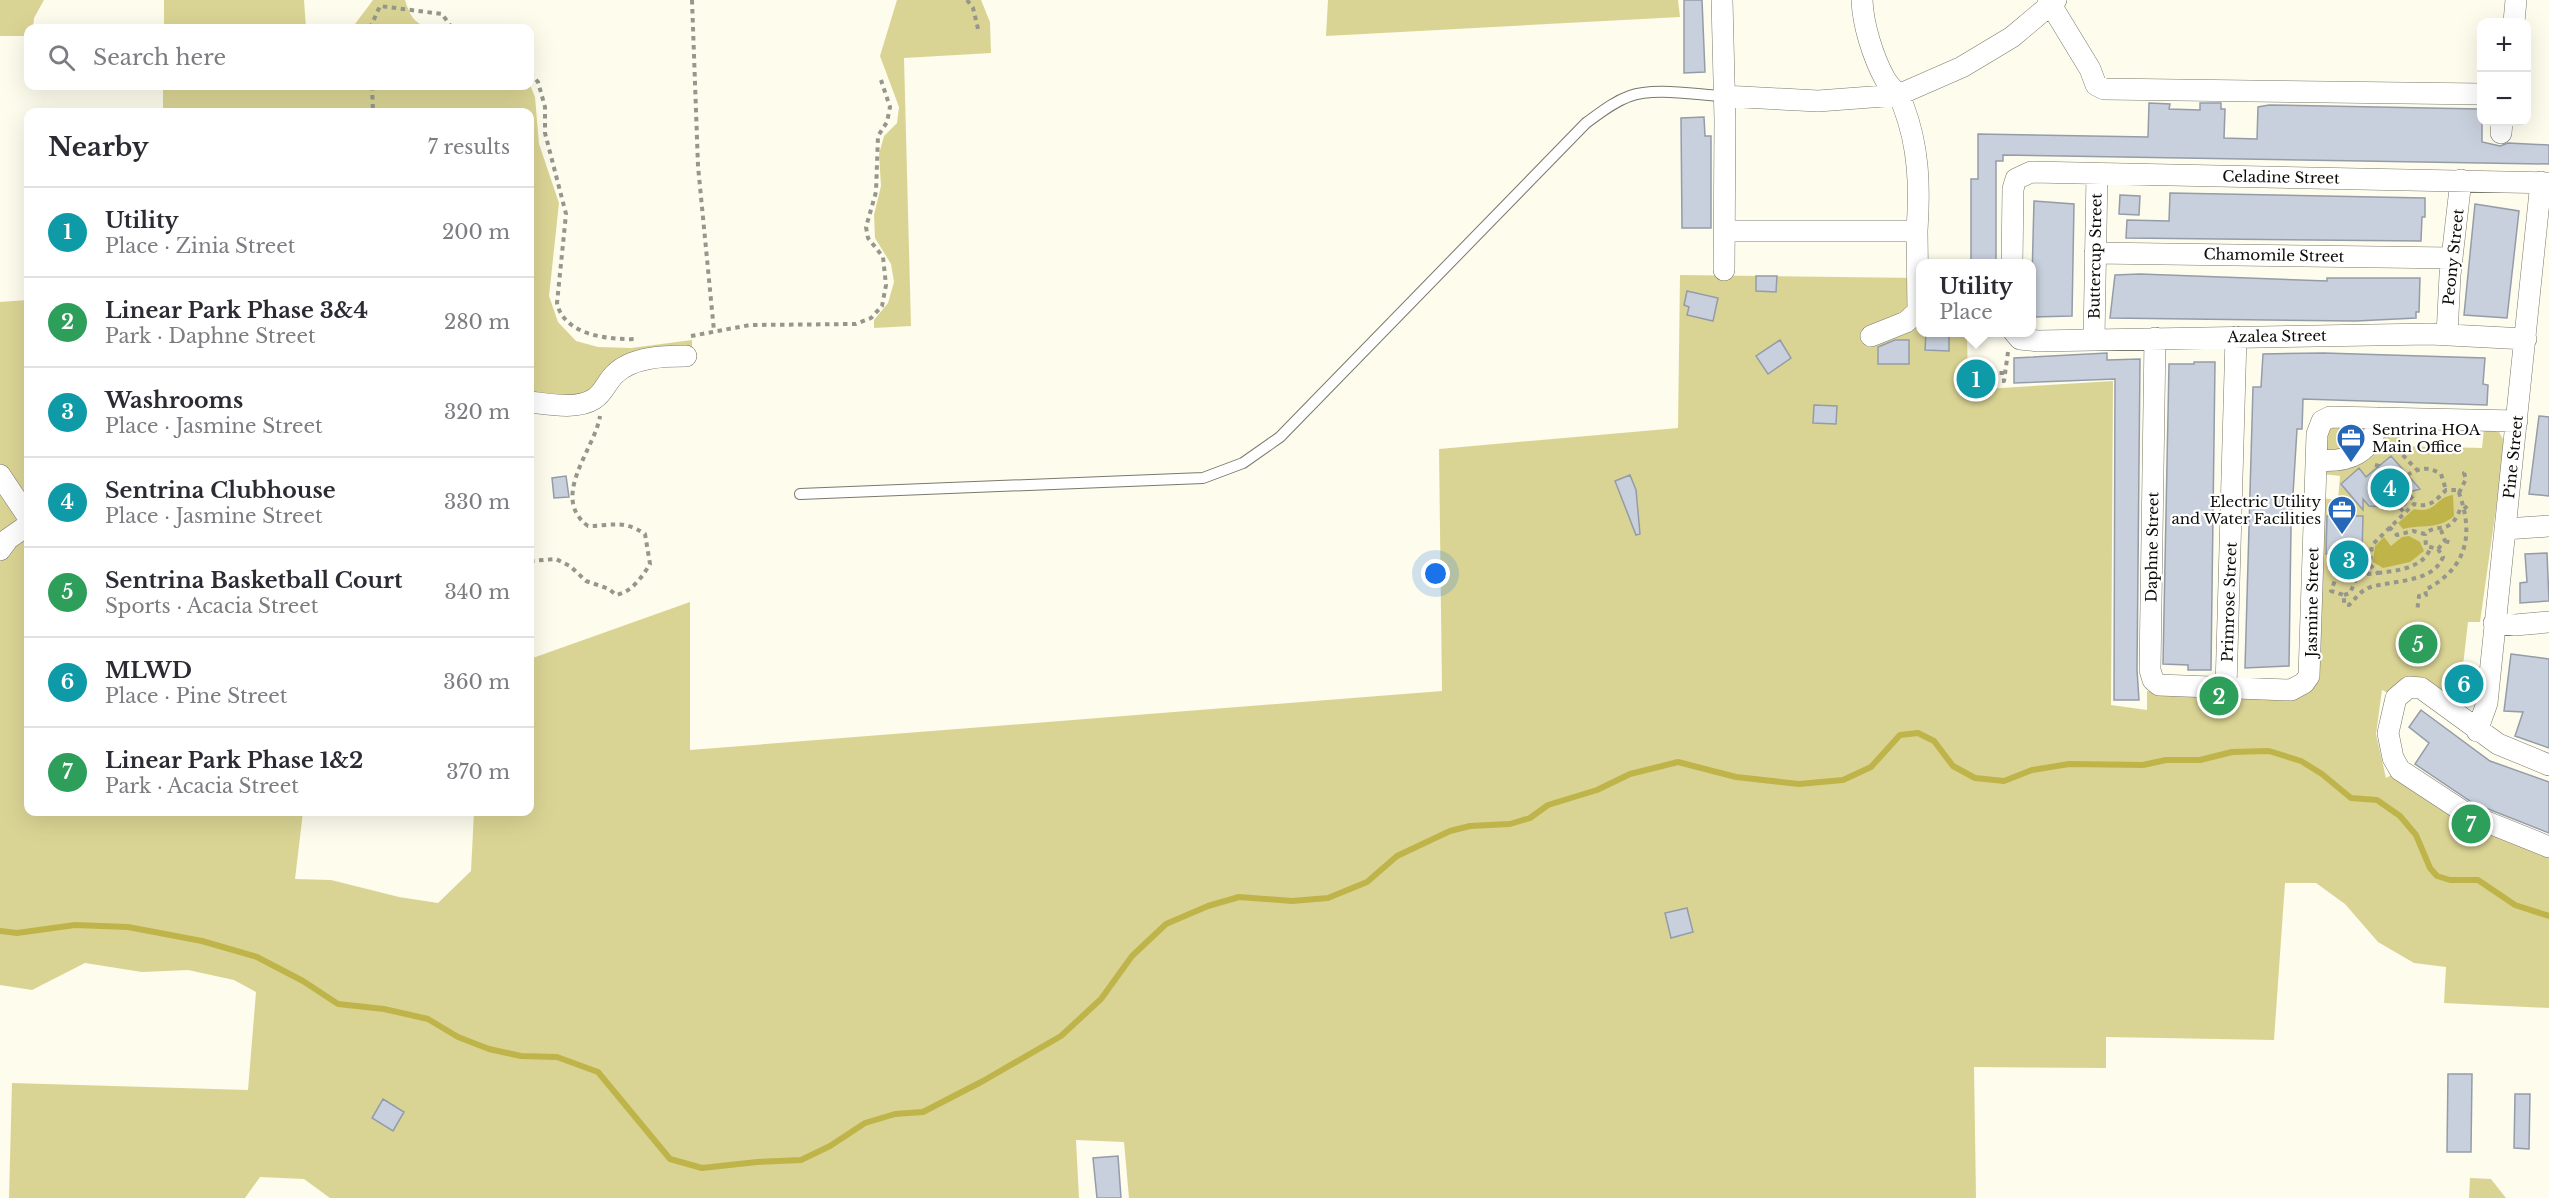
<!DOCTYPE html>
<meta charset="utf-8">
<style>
body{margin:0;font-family:"Libre Baskerville",serif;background:#f2f2f3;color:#2b2b33}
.controls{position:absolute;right:18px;top:18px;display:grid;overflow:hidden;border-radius:12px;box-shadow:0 6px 24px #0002}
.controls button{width:54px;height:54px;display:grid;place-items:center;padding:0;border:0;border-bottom:2px solid #e1e1e2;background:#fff;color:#2b2b33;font:30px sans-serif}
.you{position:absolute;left:1436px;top:574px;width:21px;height:21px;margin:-15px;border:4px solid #fff;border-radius:50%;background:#1a73e8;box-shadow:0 0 0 9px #1a73e833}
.badge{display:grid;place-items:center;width:39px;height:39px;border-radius:50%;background:#ea580c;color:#fff;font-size:20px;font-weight:700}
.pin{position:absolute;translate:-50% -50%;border:3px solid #fff;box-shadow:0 2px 6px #0006}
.popup{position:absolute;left:1916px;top:259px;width:120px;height:78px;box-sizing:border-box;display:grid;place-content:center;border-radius:12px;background:#fff;filter:drop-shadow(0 2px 4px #0005);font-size:20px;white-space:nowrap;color:#7c7c81}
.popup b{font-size:22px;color:#2b2b33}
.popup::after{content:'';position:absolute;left:50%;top:100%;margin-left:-12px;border:12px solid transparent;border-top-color:#fff}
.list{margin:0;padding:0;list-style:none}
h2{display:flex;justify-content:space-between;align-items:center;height:78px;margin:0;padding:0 24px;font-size:26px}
h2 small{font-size:20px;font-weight:400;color:#7c7c81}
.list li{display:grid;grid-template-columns:39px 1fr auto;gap:18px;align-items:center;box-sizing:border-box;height:90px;padding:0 24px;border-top:2px solid #e1e1e2}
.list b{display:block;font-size:22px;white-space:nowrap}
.list p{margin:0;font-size:20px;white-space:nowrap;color:#7c7c81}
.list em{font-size:20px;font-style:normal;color:#7c7c81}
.icon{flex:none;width:33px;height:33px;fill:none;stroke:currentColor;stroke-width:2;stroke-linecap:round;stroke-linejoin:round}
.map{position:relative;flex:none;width:2549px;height:1198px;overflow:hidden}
.search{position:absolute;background:#fff;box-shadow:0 6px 24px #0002;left:24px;top:24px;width:510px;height:66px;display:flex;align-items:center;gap:15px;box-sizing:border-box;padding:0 21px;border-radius:12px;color:#7c7c81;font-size:22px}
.panel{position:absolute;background:#fff;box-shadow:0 6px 24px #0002;left:24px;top:108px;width:510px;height:708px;border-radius:12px}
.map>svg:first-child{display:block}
.green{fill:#dad494}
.water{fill:#bfb44a}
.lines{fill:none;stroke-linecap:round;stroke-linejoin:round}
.stream{stroke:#bfb44a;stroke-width:6}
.building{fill:#c7d0dc;stroke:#949ca8;stroke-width:1.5}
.lane-casing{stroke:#7a796c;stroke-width:12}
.street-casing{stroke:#7a796c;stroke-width:22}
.path{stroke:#97968c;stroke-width:4;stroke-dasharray:4.5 4.5;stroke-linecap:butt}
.lane{stroke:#fff;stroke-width:10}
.street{stroke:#fff;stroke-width:21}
.labels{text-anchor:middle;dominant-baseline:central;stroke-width:4.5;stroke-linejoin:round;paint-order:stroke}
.street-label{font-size:15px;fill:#0c0b07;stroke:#fff}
.poi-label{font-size:15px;fill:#0c0b07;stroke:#fff;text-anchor:start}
</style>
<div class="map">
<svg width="2549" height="1198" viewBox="0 0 2549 1198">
<rect width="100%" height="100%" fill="#fdfced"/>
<path class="green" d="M0,0H44L34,18L33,28H28V36H0Z
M164,0H304L306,28H164Z
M373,0H405C410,15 413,22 428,28H352Z
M897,0H981L990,22L991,53L904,58L911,326L874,328V320L888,303L894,282L891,264L875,238L874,215L881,186L879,154L884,136L897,123L899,107L880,56Z
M1328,0H1678L1680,17L1326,36Z
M530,85L535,97L539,144L559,203L549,296L558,322L576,341L598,347L631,348L692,340V350L661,349L593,393C576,400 545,402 530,390L534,367H530V112H163V86Z
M1680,275L1920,278V332L1967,333L1968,390L2113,381L2111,705L2147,710V691L2301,696L2321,498L2338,500L2340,476L2323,474L2327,432L2332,427H2400V446L2482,448L2484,429L2499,432L2504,441L2502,466L2480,622H2468L2462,674L2476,676L2475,698L2470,703L2460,704L2390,694L2382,690L2376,734L2386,778L2400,770L2549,847V1008L2444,1003L2446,967L2414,963L2378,942L2345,904L2316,883H2285L2274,1040L2106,1037V1068L1974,1067L1976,1198H1129L1124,1142L1076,1140L1079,1198H330L304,1179L260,1177L245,1198H9L12,1083L248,1090L256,992L234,980L188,970L142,972L85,963L32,990L0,985V302L28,300V812H303L295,879L331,880L399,897L438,903L471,871L474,812H530V659L690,602V750L1442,691L1439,449L1678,428Z
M2470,1178L2491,1179L2506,1198H2469Z"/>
<path class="water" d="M2453,495L2454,516C2438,530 2423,524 2403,529L2398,523L2414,509C2437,514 2435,497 2453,495Z
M2409,536L2420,542L2424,551L2410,562L2383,568L2373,562L2375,546L2384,537L2391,546L2402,537Z"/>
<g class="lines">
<path class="stream" d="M0,931L17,933L75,925L128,927L202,941L257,957L303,981L338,1004L384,1009L428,1019L458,1037L489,1049L521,1056L557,1057L598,1072L670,1159L702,1168L757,1162L801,1160L830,1146L865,1123L895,1114L923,1112L983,1081L1061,1036L1101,999L1132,956L1166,924L1208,906L1239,897L1292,901L1328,898L1367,882L1397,856L1450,831L1470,826L1510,824L1530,818L1548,805L1597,790L1630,774L1678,762L1736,777L1799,784L1843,780L1871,767L1900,735L1918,733L1934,741L1953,766L1975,778L2004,781L2032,770L2069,764L2143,765L2166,760H2200L2232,752L2269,751L2301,761L2322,774L2351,798L2377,800L2400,816L2416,835L2430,868L2437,876L2450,880H2478L2515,905L2549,916"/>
</g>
<path class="building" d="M1684,0H1702L1705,72L1684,73Z
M2149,103L2170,104L2169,109L2200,110V103H2221V109H2225L2224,138L2257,139L2258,107L2269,105L2479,109L2482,122V142L2500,146L2508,143L2549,145V164L2003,155V161H1996V264H1971V179H1978V134L2148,137Z
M1704,117L1705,136H1711V228H1682L1681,118Z
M2170,193L2425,198V217H2422L2421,241L2126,238L2127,220L2169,221Z
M2120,195L2140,196L2139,215L2119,214Z
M2034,201L2074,204L2072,316L2031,317Z
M2475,204L2519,211L2507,318L2464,315Z
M2140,274L2327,281V278H2420L2419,312H2416V318L2356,321L2110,318L2115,275Z
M1756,276H1777L1776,292L1756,291Z
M1687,291L1718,298L1713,321L1687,315L1689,307L1684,305Z
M1926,333H1949V351L1925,350Z
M1780,340L1791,358L1768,374L1756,356Z
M1895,340H1909V364H1878V347Z
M2107,353V360L2140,359L2137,670L2139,700H2114L2115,379L2014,383V358Z
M2324,353L2485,358L2483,384L2488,385L2487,405L2303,399L2302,429H2297L2291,527L2289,666L2245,668L2253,387H2261L2263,354Z
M2194,362H2215L2211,670H2188V665L2163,664L2169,364H2194Z
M1814,405L1837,406L1836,424L1813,423Z
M2539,416L2549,417V496L2529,494Z
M2391,456L2420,489L2383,499V507L2369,506L2363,499V510L2341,484L2359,468L2366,477Z
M1630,475L1636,490L1640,534L1636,535L1615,481Z
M566,476L569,497L554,498L552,478Z
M2327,516H2363L2362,554H2368V572L2330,571V554H2326Z
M2547,553L2549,601L2520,603V583L2527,582L2525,554Z
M2511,654L2549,659V748L2515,736L2523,712L2504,711Z
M2455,674L2474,676L2472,694L2454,693Z
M2421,710L2490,761L2549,782V833L2473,803L2415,764L2429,743L2409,727Z
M1687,908L1693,932L1671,938L1665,913Z
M2448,1074H2472L2471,1152H2447Z
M2515,1094H2530L2529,1149L2514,1148Z
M383,1099L404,1112L393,1131L372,1118Z
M1118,1156L1121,1198H1097L1093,1158Z"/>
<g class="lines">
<g class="lane-casing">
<path id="lane" d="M800,494L1203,478L1243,463L1280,437L1586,123C1600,113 1613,102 1630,96C1654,87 1698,95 1724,96"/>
</g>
<g class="street-casing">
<path id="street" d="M1722,0L1725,120L1724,270
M1862,0C1863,25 1873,57 1885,79C1891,88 1899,95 1903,105C1919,147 1920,186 1917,231
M2048,0L2090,69L2096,85L2104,89L2482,94
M2514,22L2516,0
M1724,96L1818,101L1898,95L1962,67L2012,37L2056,0
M2501,133L2502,122
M1726,231H1917L1918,311L1906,322L1871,336
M2095,253L2452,258
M2012,264L2013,189L2016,179L2031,172L2549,183
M2014,332L2020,339L2038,341L2430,334L2526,339
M2447,335L2450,275L2461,180
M2155,338L2150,670L2153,680L2159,685L2291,690L2304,683L2309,676L2317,434L2322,421L2330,417L2517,421
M2094,339L2097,174
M530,402C548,404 577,410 594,399C604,393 607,381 615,374C632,357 664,356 686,356
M2316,460C2347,463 2375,454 2377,418
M0,475L28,517
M2505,529L2549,526
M0,550L8,539L28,525
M2494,623L2515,625L2549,622
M2226,688L2236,337
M2477,731L2487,703L2541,182
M2549,765L2498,744L2421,688L2409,687L2396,698L2388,733L2393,758L2400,770L2467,814L2549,847"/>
</g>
<path class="path" d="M692,0L698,166L714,331
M967,0L973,8L979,33
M370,28L380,6L442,14L452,28
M530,73L538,82L545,107V133L566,214L557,303C564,336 610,340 638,339
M372,86L373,112
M691,336L750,325L856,324L871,318L882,306L886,285L883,257L868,238L866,227L876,192L878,136L887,122L890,107L881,80
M2004,373H1985V382L2004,381L2008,352
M2388,445L2400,452L2416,469
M2375,465L2379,466L2394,485C2410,473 2422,462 2441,474L2446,490
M2394,485L2404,495L2409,491L2413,496L2400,508L2404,512
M2459,493L2466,479L2464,473L2468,471
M2464,509L2468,505
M2389,527L2397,535L2413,531L2425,534C2438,521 2450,538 2461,507
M2445,541L2452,543
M2438,549L2445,541L2441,530
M530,561L556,559L570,566L586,581L609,589L616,595C632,592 642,577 650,564L645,534C622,519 613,526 588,526C549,497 595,449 600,416
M2378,573C2396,571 2423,568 2430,549
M2358,575L2378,573L2370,565L2372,545L2414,504C2430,508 2435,501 2446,490H2458C2474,533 2469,567 2425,590L2426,595L2419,596L2417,612
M2344,595L2350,593L2358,575H2337L2331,591L2344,595V604L2349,605C2356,598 2361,590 2371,587C2394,580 2433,583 2443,557L2438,549L2426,546L2425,534"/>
<use href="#lane" class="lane"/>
<use href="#street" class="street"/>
</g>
<defs>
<g id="office-pin" transform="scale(1.5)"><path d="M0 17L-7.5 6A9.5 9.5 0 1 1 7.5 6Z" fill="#2667b8" stroke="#fff"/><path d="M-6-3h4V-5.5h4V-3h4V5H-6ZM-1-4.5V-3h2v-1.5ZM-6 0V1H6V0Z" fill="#fff"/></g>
</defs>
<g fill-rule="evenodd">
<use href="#office-pin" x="2351" y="438"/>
<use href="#office-pin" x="2342" y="510"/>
</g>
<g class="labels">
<g class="street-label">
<text transform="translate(2281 177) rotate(1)">Celadine Street</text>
<text transform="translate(2274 255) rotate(1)">Chamomile Street</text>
<text transform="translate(2095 256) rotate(-89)">Buttercup Street</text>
<text transform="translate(2453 257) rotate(-84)">Peony Street</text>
<text transform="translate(2277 336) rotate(-1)">Azalea Street</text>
<text transform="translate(2513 457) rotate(-84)">Pine Street</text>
<text transform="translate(2152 547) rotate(-89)">Daphne Street</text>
<text transform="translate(2229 602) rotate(-88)">Primrose Street</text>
<text transform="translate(2312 602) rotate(-89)">Jasmine Street</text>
</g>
<g class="poi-label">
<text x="2372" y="429">Sentrina HOA<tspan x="2372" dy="17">Main Office</tspan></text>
<text x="2321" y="501" text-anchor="end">Electric Utility<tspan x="2321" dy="17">and Water Facilities</tspan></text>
</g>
</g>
</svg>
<div class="controls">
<button>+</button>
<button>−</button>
</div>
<div class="you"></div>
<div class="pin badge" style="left:1976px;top:379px;background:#0f9aa8">1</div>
<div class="popup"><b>Utility</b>Place</div>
<div class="pin badge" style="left:2219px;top:696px;background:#2e9e5b">2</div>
<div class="pin badge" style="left:2349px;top:560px;background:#0f9aa8">3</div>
<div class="pin badge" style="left:2390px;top:488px;background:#0f9aa8">4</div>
<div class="pin badge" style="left:2418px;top:644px;background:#2e9e5b">5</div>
<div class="pin badge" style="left:2464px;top:684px;background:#0f9aa8">6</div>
<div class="pin badge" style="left:2471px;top:824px;background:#2e9e5b">7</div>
<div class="search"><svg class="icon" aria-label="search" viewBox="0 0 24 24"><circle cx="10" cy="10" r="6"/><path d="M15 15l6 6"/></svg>Search here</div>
<section class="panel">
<h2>Nearby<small>7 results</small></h2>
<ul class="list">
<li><span class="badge" style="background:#0f9aa8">1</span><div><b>Utility</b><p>Place · Zinia Street</p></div><em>200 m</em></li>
<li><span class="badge" style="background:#2e9e5b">2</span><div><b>Linear Park Phase 3&amp;4</b><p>Park · Daphne Street</p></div><em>280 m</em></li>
<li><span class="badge" style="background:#0f9aa8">3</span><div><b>Washrooms</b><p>Place · Jasmine Street</p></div><em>320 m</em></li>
<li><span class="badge" style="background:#0f9aa8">4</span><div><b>Sentrina Clubhouse</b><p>Place · Jasmine Street</p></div><em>330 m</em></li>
<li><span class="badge" style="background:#2e9e5b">5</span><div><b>Sentrina Basketball Court</b><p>Sports · Acacia Street</p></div><em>340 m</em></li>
<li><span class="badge" style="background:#0f9aa8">6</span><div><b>MLWD</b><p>Place · Pine Street</p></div><em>360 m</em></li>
<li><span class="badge" style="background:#2e9e5b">7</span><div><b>Linear Park Phase 1&amp;2</b><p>Park · Acacia Street</p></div><em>370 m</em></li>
</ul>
</section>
</div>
